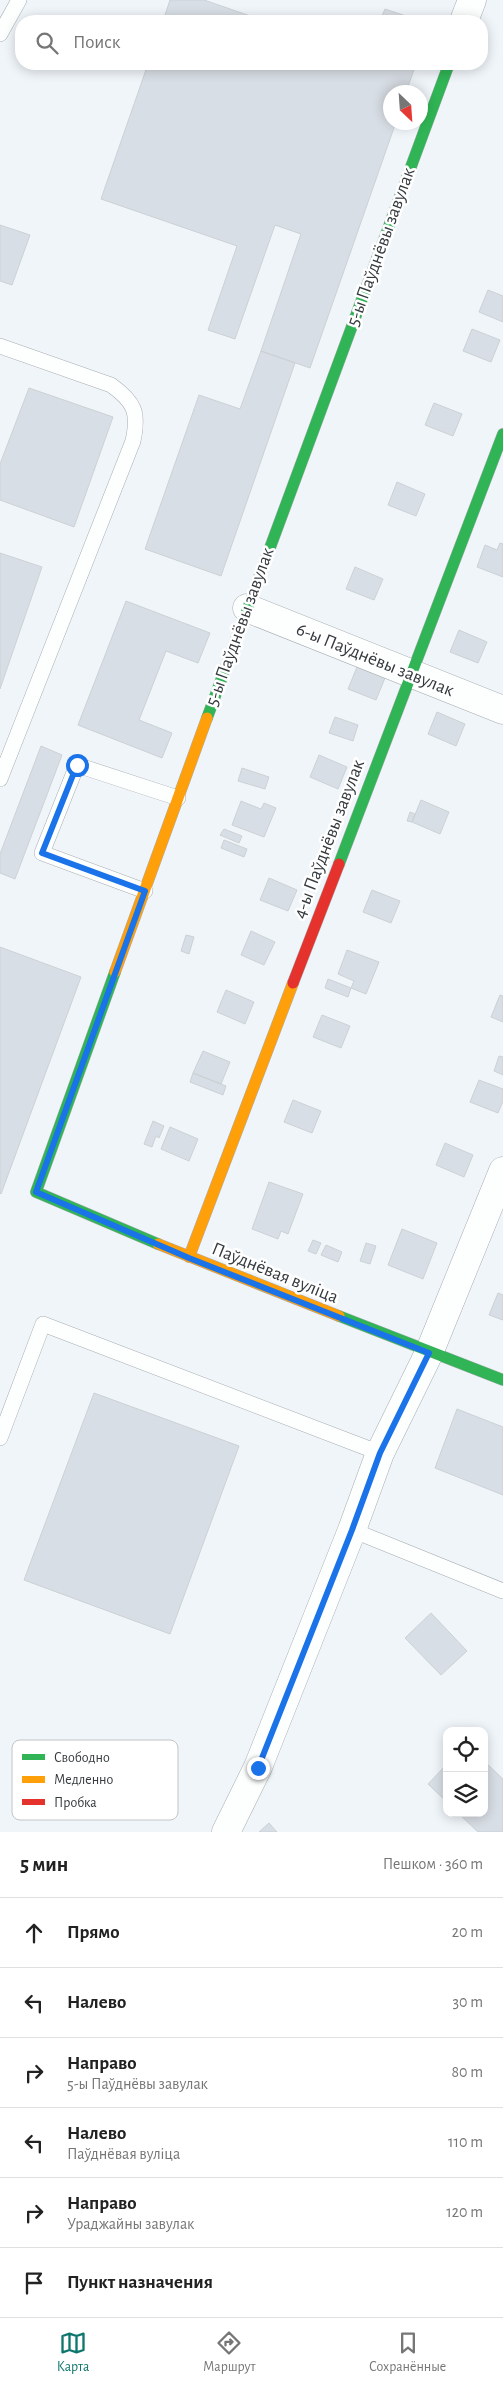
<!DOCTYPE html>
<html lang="ru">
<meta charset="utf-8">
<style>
body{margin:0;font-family:"Alegreya Sans",sans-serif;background:#f6f6f6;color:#222}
.controls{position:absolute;right:15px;bottom:15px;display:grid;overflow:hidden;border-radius:10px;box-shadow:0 2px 12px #0003}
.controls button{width:45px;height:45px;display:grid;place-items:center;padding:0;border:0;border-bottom:1px solid #e0e0e0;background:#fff;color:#222;font:25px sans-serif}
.compass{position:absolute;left:383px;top:85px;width:45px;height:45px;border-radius:50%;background:#fff;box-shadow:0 2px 12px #0003;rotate:155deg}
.stop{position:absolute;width:15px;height:15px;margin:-11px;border:4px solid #1a73e8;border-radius:50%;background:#fff}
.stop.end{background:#1a73e8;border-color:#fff;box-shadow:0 1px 5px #0008}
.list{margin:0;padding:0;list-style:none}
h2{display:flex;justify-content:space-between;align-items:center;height:65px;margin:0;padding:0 20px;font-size:21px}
h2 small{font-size:16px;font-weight:400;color:#767676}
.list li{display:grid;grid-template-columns:32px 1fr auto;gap:15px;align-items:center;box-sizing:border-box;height:70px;padding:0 20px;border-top:1px solid #e0e0e0}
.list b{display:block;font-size:19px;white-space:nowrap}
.list p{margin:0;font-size:16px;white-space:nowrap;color:#767676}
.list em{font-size:16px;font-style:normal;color:#767676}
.icon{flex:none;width:28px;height:28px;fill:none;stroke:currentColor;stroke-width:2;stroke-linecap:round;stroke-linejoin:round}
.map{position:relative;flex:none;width:503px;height:1832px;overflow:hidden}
.search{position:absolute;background:#fff;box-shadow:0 2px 12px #0003;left:15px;right:15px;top:15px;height:55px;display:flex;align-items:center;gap:12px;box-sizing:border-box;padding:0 18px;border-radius:20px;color:#767676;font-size:19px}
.sheet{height:485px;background:#fff}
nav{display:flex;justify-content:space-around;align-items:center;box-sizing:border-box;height:70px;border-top:1px solid #e0e0e0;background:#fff;font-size:14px;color:#767676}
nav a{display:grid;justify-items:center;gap:2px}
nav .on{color:#0f766e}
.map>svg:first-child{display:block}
.building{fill:#d8dee5;stroke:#ccd1d5}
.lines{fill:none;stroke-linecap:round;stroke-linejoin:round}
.lane-casing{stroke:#a9aeb1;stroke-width:16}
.street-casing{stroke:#a9aeb1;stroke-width:29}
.fast-casing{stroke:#a9aeb1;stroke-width:12}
.slow-casing{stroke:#a9aeb1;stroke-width:12}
.jam-casing{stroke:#a9aeb1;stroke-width:12}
.lane{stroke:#fdfefe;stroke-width:15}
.street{stroke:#fdfefe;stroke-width:28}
.fast{stroke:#30b455;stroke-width:11}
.slow{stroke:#ff9f0a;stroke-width:11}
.jam{stroke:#e5322d;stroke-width:11}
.route{stroke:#1a73e8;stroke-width:6}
.labels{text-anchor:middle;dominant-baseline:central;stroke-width:5;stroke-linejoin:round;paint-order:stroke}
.street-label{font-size:19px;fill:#353a3e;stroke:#fff}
.key{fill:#fff;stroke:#c2c4c5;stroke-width:1}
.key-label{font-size:14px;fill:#353a3e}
</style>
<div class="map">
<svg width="503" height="1832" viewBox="0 0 503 1832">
<rect width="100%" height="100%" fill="#f0f5fa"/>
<path class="building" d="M170,0H204L265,21H163Z
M385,9L421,21H380Z
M148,64H416L406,92H390V122H396L310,368L261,351L301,234L275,225L235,339L208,330L237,246L101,199Z
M0,225L30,235L12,285L0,281Z
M488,290L503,296V322L479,312Z
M472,329L500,340L491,362L463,351Z
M261,351L295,363L221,576L145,549L199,395L240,409Z
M29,388L113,417L74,527L0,500V464Z
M434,403L462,414L453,436L425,425Z
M397,482L425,494L416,516L388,505Z
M500,543L503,544V577L477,567L485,545L497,550Z
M0,553L42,567L0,689Z
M355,567L383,579L374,600L346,589Z
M126,601L210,633L198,663L166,651L139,720L172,733L162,758L78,725Z
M459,630L487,642L478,663L450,652Z
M357,667L385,678L376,700L348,689Z
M437,712L465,724L456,746L428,734Z
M335,717L358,725L353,741L329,733Z
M41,746L62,755L15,879L0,873V854Z
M319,755L347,767L338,789L310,777Z
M242,768L269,777L265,789L238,781Z
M421,800L449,812L440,834L412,822Z
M241,801L261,809L264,803L276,808L264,837L232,825Z
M410,812L415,814L412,822L407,821Z
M224,829L242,836L239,843L220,835Z
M224,840L247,849L244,857L221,848Z
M269,878L297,890L288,911L260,900Z
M372,890L400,901L391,923L363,912Z
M251,931L275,942L264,965L241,955Z
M186,935L194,937L189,954L181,951Z
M0,947L81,977L1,1194L0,1193Z
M347,950L379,962L366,994L351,988L354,981L338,974Z
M328,979L351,988L348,997L325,988Z
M226,990L254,1002L245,1024L217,1012Z
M500,995L503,996V1022L491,1017Z
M322,1015L350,1026L341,1048L313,1037Z
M203,1051L230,1062L221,1084L193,1073Z
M499,1056L503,1057V1075L494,1071Z
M193,1073L226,1086L223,1095L190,1082Z
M479,1080L503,1089V1101L498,1113L470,1102Z
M293,1100L321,1111L312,1133L284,1122Z
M153,1121L164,1126L159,1138L156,1136L152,1147L144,1144Z
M170,1127L198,1139L189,1161L161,1149Z
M445,1143L473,1155L464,1177L436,1165Z
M269,1182L303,1194L288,1234L281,1231L278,1239L252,1229Z
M402,1229L437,1243L423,1279L388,1265Z
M313,1240L321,1243L316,1254L308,1251Z
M366,1243L376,1246L370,1264L360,1261Z
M326,1245L342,1252L338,1262L321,1255Z
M498,1293L503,1295V1320L489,1315Z
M94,1393L239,1446L170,1634L24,1580Z
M457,1409L503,1427V1495L435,1468Z
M431,1613L467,1651L441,1675L405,1638Z
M484,1761L503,1779V1832H478L458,1813H484Z
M447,1764V1802L428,1784Z
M269,1823L277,1832H259Z"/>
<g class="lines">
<g class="lane-casing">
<path id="lane" d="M0,34L19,0
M0,346L111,385C135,402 139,413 133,441L0,779
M145,891L42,853L77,765L178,798
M0,1438L43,1324L380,1453
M352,1530L503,1591"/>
</g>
<g class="street-casing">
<path id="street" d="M464,21L472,0
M247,608L503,710
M226,1832L258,1767L352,1530L380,1453L429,1353L503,1171"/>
</g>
<g class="fast-casing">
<path id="fast" d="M207,718L449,64
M339,864L503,434
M115,972L36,1192L158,1244
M339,1316L503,1380"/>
</g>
<g class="slow-casing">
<path id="slow" d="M115,972L207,718
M158,1244L339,1316
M189,1257L293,983"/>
</g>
<g class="jam-casing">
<path id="jam" d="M293,983L339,864"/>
</g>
<use href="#lane" class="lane"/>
<use href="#street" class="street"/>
<use href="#fast" class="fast"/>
<use href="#slow" class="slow"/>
<use href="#jam" class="jam"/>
</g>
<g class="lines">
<path class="route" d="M77,765L42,853L145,891L36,1192L189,1258L429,1353L380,1453L352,1530L258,1768"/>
</g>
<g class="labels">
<g class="street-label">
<text transform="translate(381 247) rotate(-70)">5-ы Паўднёвы завулак</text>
<text transform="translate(240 627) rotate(-70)">5-ы Паўднёвы завулак</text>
<text transform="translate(375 660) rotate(22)">6-ы Паўднёвы завулак</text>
<text transform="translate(329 839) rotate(-69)">4-ы Паўднёвы завулак</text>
<text transform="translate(275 1273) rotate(22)">Паўднёвая вуліца</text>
</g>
</g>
<rect x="12" y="1740" width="166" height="80" rx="8" class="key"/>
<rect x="22" y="1754" width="23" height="6" fill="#30b455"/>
<rect x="22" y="1776" width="23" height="7" fill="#ff9f0a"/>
<rect x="22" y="1799" width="23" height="6" fill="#e5322d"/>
<g class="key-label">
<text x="54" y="1762">Свободно</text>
<text x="54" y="1784">Медленно</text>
<text x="54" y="1807">Пробка</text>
</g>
</svg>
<div class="controls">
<button><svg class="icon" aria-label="locate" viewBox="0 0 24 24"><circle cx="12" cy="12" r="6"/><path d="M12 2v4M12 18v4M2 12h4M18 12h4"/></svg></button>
<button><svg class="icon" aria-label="layers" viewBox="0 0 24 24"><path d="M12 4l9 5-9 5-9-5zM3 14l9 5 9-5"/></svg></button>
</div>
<svg class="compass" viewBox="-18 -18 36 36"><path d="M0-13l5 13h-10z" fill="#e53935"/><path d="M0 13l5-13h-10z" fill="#767676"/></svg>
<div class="stop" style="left:77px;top:765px"></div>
<div class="stop end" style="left:258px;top:1768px"></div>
<div class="search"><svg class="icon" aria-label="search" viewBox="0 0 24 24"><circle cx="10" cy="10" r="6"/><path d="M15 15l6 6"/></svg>Поиск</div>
</div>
<section class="sheet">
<h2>5 мин<small>Пешком · 360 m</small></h2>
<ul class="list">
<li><svg class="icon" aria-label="ahead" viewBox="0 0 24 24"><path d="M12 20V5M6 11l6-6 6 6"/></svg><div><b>Прямо</b></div><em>20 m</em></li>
<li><svg class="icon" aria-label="left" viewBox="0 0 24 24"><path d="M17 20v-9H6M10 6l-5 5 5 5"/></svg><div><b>Налево</b></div><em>30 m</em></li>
<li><svg class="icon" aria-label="right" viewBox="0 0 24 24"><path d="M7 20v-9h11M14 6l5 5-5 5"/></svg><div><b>Направо</b><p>5-ы Паўднёвы завулак</p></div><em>80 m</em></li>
<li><svg class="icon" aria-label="left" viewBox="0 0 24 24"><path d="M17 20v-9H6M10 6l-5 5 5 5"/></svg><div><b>Налево</b><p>Паўднёвая вуліца</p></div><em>110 m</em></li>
<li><svg class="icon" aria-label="right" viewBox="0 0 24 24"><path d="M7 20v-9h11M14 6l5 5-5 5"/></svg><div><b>Направо</b><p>Ураджайны завулак</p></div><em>120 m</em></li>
<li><svg class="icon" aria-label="arrive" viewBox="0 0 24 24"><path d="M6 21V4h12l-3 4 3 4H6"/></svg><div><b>Пункт назначения</b></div></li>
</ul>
</section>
<nav>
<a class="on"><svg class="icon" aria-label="map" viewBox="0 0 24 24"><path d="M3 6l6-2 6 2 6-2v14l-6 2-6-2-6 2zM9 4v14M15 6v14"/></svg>Карта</a>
<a><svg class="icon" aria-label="directions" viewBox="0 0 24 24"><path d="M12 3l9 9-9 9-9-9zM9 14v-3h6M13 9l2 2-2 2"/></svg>Маршрут</a>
<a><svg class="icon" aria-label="saved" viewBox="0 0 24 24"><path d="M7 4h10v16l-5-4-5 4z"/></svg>Сохранённые</a>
</nav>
